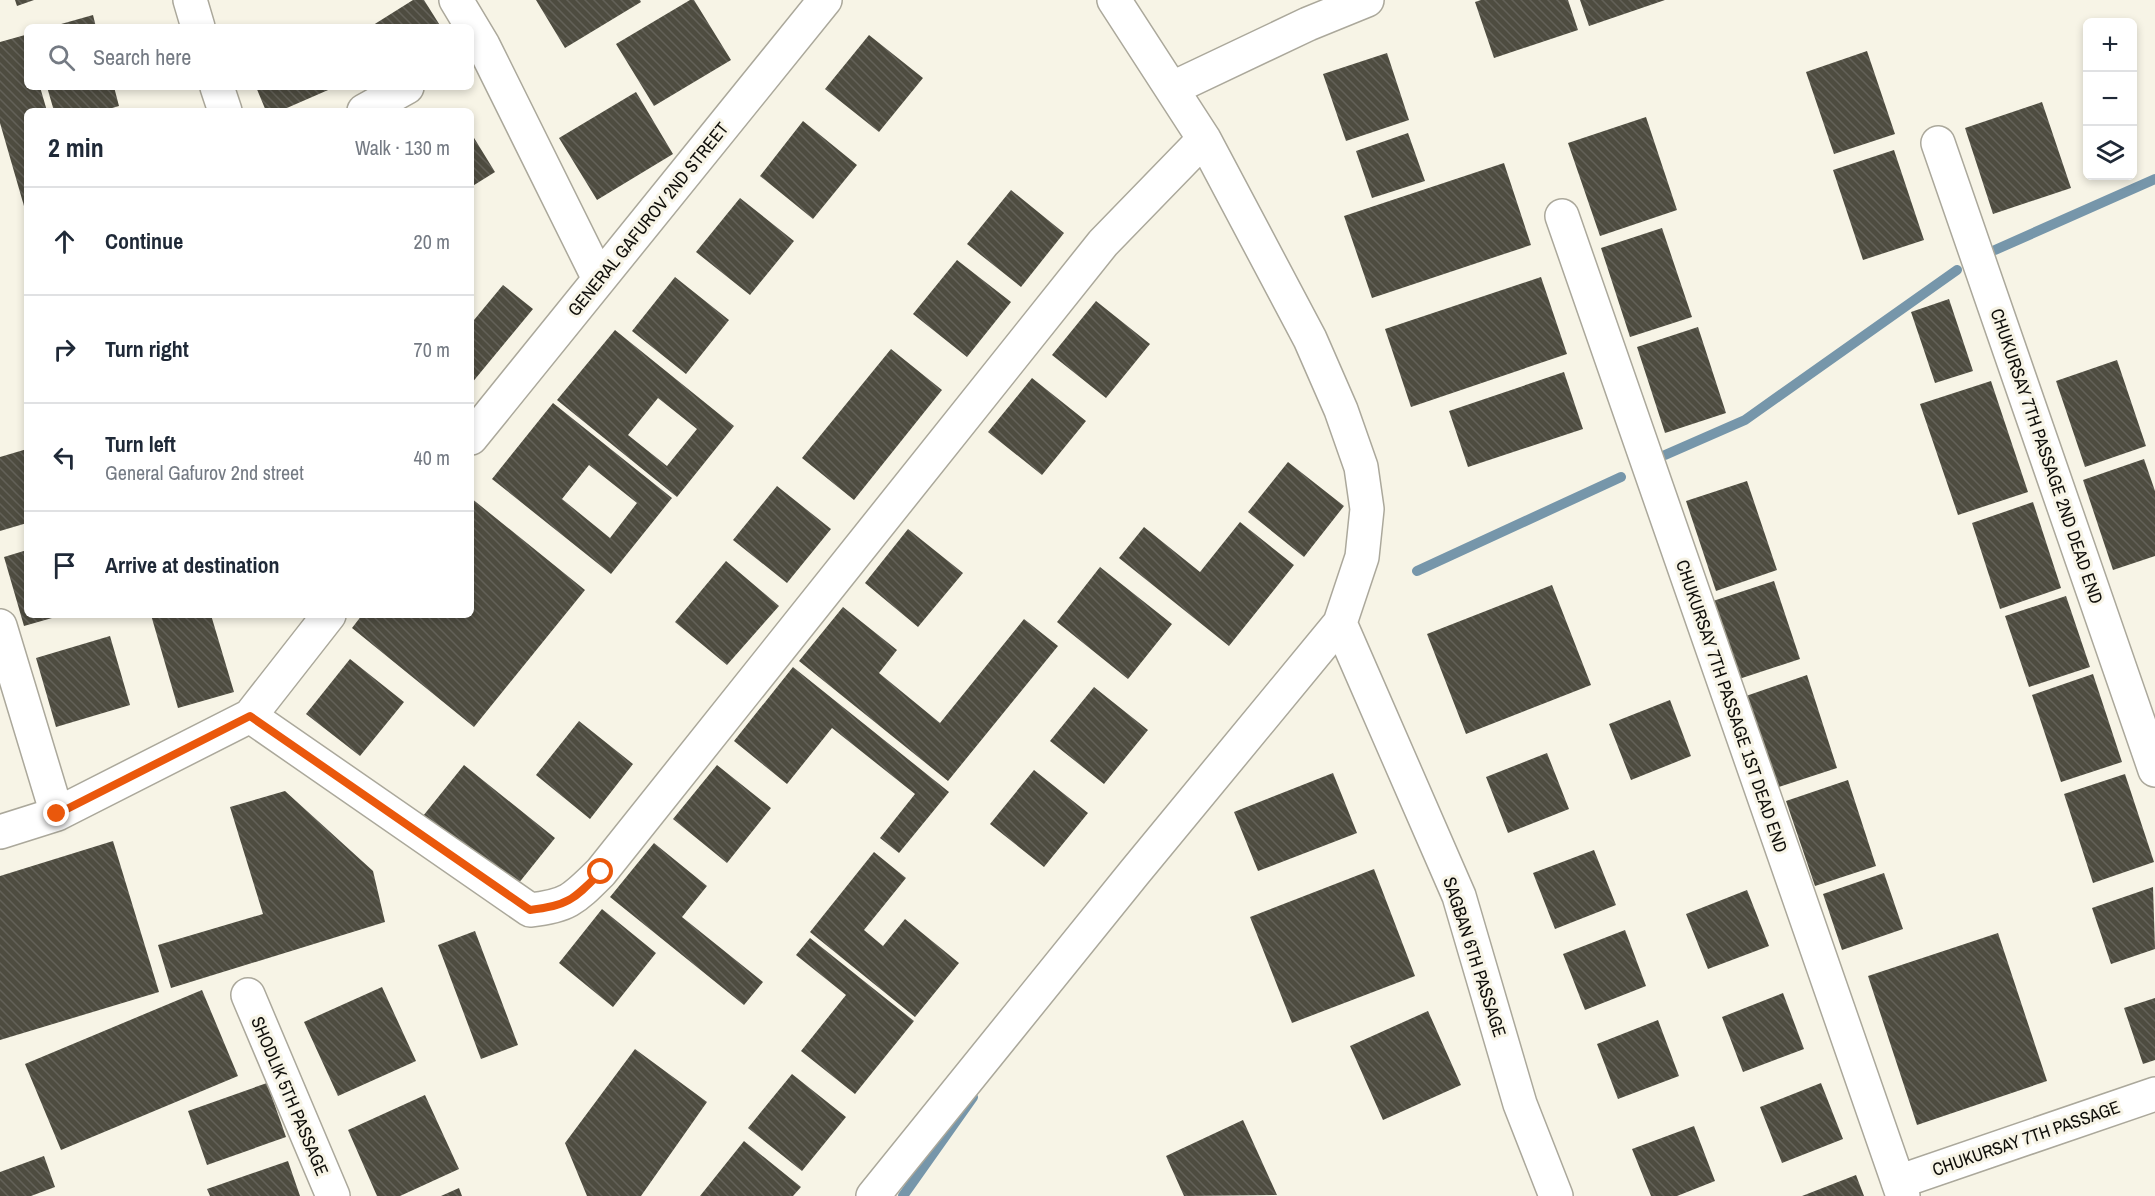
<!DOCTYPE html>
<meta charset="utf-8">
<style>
body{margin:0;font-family:"Archivo Narrow",sans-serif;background:#f6f6f7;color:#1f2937}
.controls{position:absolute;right:18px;top:18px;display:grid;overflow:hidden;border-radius:9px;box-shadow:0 3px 9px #0003}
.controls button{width:54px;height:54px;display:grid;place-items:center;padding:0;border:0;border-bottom:2px solid #e0e1e3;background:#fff;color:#1f2937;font:30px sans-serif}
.stop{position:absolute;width:18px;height:18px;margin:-14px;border:4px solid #ea580c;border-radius:50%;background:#fff}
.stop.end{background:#ea580c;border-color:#fff;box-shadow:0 2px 6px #0008}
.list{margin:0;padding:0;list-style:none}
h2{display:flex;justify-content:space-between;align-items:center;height:78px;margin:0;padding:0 24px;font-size:26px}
h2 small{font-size:20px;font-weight:400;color:#747a83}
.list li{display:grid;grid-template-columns:39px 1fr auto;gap:18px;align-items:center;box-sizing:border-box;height:108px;padding:0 24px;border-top:2px solid #e0e1e3}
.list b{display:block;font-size:22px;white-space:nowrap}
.list p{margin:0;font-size:20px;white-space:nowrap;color:#747a83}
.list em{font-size:20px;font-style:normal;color:#747a83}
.icon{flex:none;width:33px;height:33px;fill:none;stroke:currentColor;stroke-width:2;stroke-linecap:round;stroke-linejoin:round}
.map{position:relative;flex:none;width:2155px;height:1196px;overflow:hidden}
.search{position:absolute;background:#fff;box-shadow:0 3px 9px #0003;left:24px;top:24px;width:450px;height:66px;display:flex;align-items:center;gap:15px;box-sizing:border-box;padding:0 21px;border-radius:9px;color:#747a83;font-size:22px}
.panel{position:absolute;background:#fff;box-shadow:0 3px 9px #0003;left:24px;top:108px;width:450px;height:510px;border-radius:9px}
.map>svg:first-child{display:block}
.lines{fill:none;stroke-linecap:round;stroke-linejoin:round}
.stream{stroke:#7696aa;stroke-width:10}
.building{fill:url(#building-back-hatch);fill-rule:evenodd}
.minor-casing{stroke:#aba89b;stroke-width:36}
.minor{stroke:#fff;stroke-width:33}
.route{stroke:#ea580c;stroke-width:8}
.labels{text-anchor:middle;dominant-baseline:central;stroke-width:6;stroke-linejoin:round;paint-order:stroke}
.street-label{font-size:18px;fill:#0f0e0a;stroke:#f7f4e6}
</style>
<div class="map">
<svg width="2155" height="1196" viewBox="0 0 2155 1196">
<defs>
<pattern id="building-back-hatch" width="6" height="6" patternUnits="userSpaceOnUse" patternTransform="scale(1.5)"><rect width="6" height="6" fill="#4e4c40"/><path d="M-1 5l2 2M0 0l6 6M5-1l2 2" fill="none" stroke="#636158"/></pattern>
</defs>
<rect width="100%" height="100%" fill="#f7f4e6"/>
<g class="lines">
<path class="stream" d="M1995,250L2155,179
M1665,455L1745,420L1957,270
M1417,571L1621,477
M903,1196L973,1097"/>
</g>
<path class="building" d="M15,0H34L17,6Z
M413,0H424L441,27H370Z
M536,0H640L641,2L565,48Z
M690,0H694L731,60L654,106L616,44Z
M1481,0H1568L1578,30L1494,58L1475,2Z
M1580,0H1665L1589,26Z
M93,15L96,27H54V26Z
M25,35L27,87H40L47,111H27L26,213L0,123V42Z
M869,35L923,78L879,132L825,89Z
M1867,51L1895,134L1834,154L1806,72Z
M1387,53L1409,120L1346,141L1323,74Z
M47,87H114L119,106L102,111H54Z
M256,87H335L280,111H266Z
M636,92L673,154L597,200L559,138Z
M2042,102L2071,188L1993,214L1965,128Z
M1646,117L1677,210L1600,236L1568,143Z
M803,121L857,165L813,219L760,176Z
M471,133L495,172L471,187Z
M1408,133L1425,181L1372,198L1356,151Z
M1894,150L1924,240L1863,260L1833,170Z
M1504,163L1531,245L1372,298L1344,216Z
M1011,190L1064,233L1021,287L967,244Z
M740,198L794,241L750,295L696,252Z
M1662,228L1692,317L1630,337L1601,248Z
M957,260L1011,302L967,357L913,314Z
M675,277L729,320L686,374L632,331Z
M1541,277L1567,354L1411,407L1385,329Z
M503,285L533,309L471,384V318L474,320Z
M1949,299L1973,371L1935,383L1911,312Z
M1096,301L1150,344L1106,398L1052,355Z
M1698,327L1726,413L1665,433L1637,347Z
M615,330L734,426L677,497L557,400ZM658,398L697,429L667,466L628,435Z
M891,349L942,390L854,500L802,458Z
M2117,360L2146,446L2085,467L2056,381Z
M1564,372L1583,429L1468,467L1449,411Z
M1032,378L1086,421L1042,475L988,432Z
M1991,381L2028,492L1958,515L1920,404Z
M553,403L672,498L611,574L492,479ZM589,465L637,503L610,538L562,499Z
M27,449V523L0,531V457Z
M2144,459L2155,491V556L2113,570L2083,480Z
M1288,462L1344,506L1304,557L1248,512Z
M1747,481L1777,570L1716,591L1686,501Z
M777,486L831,529L787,583L733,540Z
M471,498L585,590L474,727L352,628L362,615H471Z
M2033,502L2061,588L2000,609L1972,523Z
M1240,522L1294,565L1229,646L1119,558L1144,527L1200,572Z
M908,529L963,573L918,627L865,583Z
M27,550V615L59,616L24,626L4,557Z
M726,561L779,606L727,665L675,622Z
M1100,567L1172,624L1128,679L1057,622Z
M1774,581L1800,659L1739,679L1713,601Z
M1552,585L1591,685L1466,734L1427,634Z
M2066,596L2090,667L2029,687L2005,616Z
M843,607L897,650L879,673L940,723L1024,619L1058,646L948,781L799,661Z
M151,615H211L234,692L178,708Z
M110,636L130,705L56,727L36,658Z
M350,659L404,702L360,756L306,714Z
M793,667L949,792L899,853L880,838L915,794L832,728L787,784L734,741Z
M2093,674L2122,762L2061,782L2032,695Z
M1807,675L1837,768L1776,788L1746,696Z
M1094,687L1148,730L1104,784L1050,741Z
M1670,700L1691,756L1631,780L1609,724Z
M579,721L633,764L590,819L536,775Z
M1547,753L1569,809L1508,833L1486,777Z
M464,765L555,838L514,889L423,816Z
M717,765L771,808L727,863L673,819Z
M1034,770L1088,813L1044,867L990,824Z
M1333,773L1357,833L1258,871L1234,812Z
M2125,774L2154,862L2093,883L2064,794Z
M1848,780L1876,866L1815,886L1786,801Z
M285,791L373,871L385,922L171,988L158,945L263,914L230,807Z
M113,841L159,992L0,1040V876Z
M654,843L707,886L682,917L763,982L744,1005L610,897Z
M1594,850L1616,905L1555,929L1533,873Z
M874,852L906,878L864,930L883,946L905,919L959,963L915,1017L810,932Z
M1374,869L1415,976L1292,1023L1250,917Z
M1884,873L1903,929L1842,950L1823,894Z
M2153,887L2155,949L2111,964L2092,908Z
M1747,890L1769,946L1708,969L1686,914Z
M602,909L656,953L613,1007L559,963Z
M1625,930L1646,986L1585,1010L1563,954Z
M475,931L518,1045L481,1059L438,945Z
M1998,933L2047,1081L1917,1125L1868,976Z
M810,938L914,1021L855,1094L801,1051L846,995L796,955Z
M382,987L416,1061L338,1096L304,1022Z
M202,990L238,1076L61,1150L25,1064Z
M1783,993L1804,1049L1743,1072L1722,1017Z
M2155,998V1060L2143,1064L2124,1008Z
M1428,1011L1461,1085L1383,1120L1350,1046Z
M1658,1020L1679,1076L1618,1099L1597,1044Z
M635,1049L707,1102L641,1196H587L565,1143Z
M792,1074L846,1117L802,1171L748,1128Z
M267,1083L286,1137L207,1165L188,1111Z
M1821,1083L1843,1139L1782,1163L1760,1107Z
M425,1095L459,1169L400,1196H377L348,1130Z
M1243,1120L1277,1195L1184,1196L1166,1156Z
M1694,1126L1715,1181L1677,1196H1651L1632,1149Z
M744,1141L801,1187L793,1196H700Z
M44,1156L55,1187L31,1196H0V1172Z
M288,1161L300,1196H210L207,1189Z
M1856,1175L1864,1196H1802Z
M459,1188L462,1196H441Z"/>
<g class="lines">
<g class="minor-casing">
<path id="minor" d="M190,0L198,27
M456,0L483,45L599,279
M217,87L225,111
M1173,88L1308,24L1367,0
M364,111L407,87
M1938,143L2155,770
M1562,216L1903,1196
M471,438L825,0
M1340,623L1459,896L1520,1104L1556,1196
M0,626L57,814
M250,716L530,910C568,906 574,899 601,872L1103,243L1204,139
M0,832L57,814L250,716L329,615
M248,995L333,1196
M1898,1182L2155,1094
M873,1196L1134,873L1340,623L1362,557L1367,509L1361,467L1341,410L1310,339L1204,139L1114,0"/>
</g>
<use href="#minor" class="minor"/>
</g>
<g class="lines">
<path class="route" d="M57,814L250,716L530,910C568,906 574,899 601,872"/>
</g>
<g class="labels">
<g class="street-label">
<text transform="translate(648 219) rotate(-51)">GENERAL GAFUROV 2ND STREET</text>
<text transform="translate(2047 456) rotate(71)">CHUKURSAY 7TH PASSAGE 2ND DEAD END</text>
<text transform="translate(1732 706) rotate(71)">CHUKURSAY 7TH PASSAGE 1ST DEAD END</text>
<text transform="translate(1475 957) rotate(72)">SAGBAN 6TH PASSAGE</text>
<text transform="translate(290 1096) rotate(67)">SHODLIK 5TH PASSAGE</text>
<text transform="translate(2026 1138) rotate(-19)">CHUKURSAY 7TH PASSAGE</text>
</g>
</g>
</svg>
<div class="controls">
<button>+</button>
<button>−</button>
<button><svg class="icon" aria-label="layers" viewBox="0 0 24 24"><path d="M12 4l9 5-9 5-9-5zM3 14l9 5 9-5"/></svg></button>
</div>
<div class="stop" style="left:601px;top:872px"></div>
<div class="stop end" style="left:57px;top:814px"></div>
<div class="search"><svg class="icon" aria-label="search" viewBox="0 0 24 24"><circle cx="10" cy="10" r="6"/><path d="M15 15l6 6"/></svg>Search here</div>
<section class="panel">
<h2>2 min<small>Walk · 130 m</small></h2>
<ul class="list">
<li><svg class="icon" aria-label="ahead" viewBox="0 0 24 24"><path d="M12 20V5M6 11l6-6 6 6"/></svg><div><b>Continue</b></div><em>20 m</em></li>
<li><svg class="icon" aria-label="right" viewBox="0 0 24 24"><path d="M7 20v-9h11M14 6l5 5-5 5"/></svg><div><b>Turn right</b></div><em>70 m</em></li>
<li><svg class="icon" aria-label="left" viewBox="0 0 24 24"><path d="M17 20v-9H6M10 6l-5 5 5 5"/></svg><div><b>Turn left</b><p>General Gafurov 2nd street</p></div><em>40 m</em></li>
<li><svg class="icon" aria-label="arrive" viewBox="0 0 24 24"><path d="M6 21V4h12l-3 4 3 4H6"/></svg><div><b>Arrive at destination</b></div></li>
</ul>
</section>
</div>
